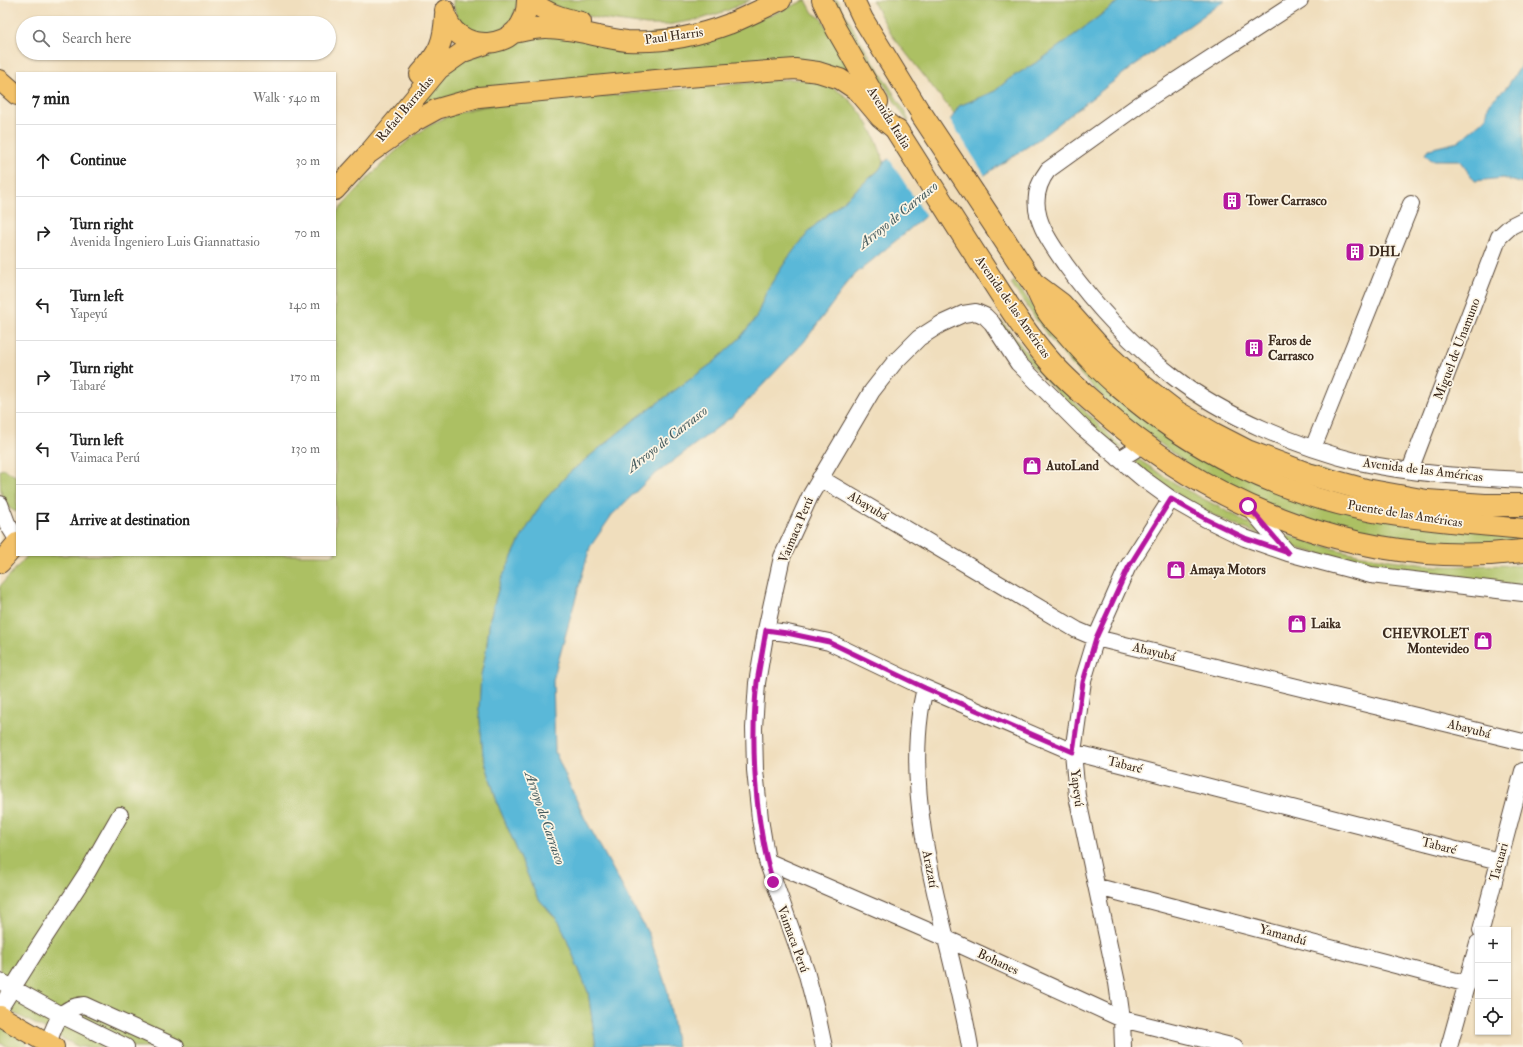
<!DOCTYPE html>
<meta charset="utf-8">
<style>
body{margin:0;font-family:"IM FELL Double Pica",serif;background:#f2f2f2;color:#222}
.controls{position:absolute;right:12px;bottom:12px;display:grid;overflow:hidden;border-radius:0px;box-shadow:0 1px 3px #0004}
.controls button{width:36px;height:36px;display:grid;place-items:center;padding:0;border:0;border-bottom:1px solid #e0e0e0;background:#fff;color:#222;font:20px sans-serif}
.stop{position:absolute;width:12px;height:12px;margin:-9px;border:3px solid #b5179e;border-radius:50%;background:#fff}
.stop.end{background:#b5179e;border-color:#fff;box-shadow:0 1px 4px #0008}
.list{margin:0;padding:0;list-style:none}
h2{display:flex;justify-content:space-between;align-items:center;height:52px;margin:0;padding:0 16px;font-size:17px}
h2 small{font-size:13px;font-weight:400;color:#767676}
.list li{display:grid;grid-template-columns:26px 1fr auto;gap:12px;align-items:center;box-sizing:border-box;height:72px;padding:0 16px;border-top:1px solid #e0e0e0}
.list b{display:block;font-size:15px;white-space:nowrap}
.list p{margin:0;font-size:13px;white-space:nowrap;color:#767676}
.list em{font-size:13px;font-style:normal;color:#767676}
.icon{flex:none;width:22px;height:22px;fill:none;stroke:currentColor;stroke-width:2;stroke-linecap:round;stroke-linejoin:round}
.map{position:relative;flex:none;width:1523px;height:1047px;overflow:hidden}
.search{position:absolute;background:#fff;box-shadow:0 1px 3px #0004;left:16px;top:16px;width:320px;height:44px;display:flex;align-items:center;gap:10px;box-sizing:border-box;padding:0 14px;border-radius:22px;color:#767676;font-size:15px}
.panel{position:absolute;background:#fff;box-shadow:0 1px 3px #0004;left:16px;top:72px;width:320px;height:484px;border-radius:0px}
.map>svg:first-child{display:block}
.green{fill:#acc064;stroke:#747541}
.water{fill:#5ab8d8;stroke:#4a717b}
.pier{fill:#f0debd}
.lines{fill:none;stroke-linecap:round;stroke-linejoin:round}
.minor-casing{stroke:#564536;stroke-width:18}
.major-casing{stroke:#564536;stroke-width:22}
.highway-casing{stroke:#564536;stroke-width:24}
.minor{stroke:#fff;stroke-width:16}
.major{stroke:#f3c26a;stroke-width:20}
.highway{stroke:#f3c26a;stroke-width:22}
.route{stroke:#b5179e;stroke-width:5}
.labels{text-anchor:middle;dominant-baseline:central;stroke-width:3.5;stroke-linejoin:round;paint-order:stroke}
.street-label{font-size:13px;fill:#3b2a1e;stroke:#fcf5e5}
.poi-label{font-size:13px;font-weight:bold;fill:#3b2a1e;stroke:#fcf5e5;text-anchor:start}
.water-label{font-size:14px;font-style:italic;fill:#465c5f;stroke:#fcf5e5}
</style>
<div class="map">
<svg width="1523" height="1047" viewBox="0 0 1523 1047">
<rect width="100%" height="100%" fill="#fcf5e5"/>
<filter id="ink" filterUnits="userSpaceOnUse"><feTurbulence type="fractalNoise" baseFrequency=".025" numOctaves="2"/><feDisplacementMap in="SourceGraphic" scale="8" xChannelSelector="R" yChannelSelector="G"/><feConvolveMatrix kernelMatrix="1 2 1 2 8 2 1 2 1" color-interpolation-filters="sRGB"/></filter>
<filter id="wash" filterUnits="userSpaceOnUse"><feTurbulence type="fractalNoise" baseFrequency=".012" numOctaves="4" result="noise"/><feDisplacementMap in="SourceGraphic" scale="16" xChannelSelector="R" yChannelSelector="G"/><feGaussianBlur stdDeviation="0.9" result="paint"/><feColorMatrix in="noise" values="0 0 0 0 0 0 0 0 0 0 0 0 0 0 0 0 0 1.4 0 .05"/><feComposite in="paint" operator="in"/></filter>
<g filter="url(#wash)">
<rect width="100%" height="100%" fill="#f0debd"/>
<path class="green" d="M453,0H518C516,8 515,17 509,23C489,46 453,29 453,0Z
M543,0H751L726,11L701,19L667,25H647L602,19L566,11Z
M806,0L813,13L821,18L858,82L808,63L404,117L448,66L527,37L541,33L602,42L771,15Z
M834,0H837L864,47L904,110L909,121H907L848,28Z
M872,0H1121L1042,59L1009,79L995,91L959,106L954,114L891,34Z
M791,79C799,80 808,79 816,81C854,91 873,127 884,162L879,170L812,228L788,258L767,290L756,318L739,339L714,362L634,420L569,473L542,503L520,540L501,580L490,618L486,652L481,675L479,709L483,755L498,805L537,897L560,923L588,992L596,1047H79L0,1006V586L28,555H335V214C366,181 397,143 438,121C478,100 547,101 593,97C659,91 725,85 791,79Z
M1014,281L1058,339L1089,373L1126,406L1523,539V544L1486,546L1373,538L1292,516L1193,468L1118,412L1083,377L1053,343L1011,284Z
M1001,321L1037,365L1123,448H1117L1083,420L1033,367L1001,325Z
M1138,459L1179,486L1238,517L1266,536C1218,522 1173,495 1135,462Z
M4,469L17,477V512C0,507 0,486 0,470Z
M1286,536H1292C1329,549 1366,557 1405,562C1415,563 1427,566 1438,566C1466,567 1495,564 1523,566V586L1373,568L1293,547L1285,538Z
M0,1026L26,1041L27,1047H8L0,1043Z"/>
<path class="water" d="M1121,0H1225L1132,67L1039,139L935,208L852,277L804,342L734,415L649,479L612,515L590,547L553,680L555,752L584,817L649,935L667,989L677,1047H596L588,992L560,923L537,897L498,805L483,755L479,709L481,675L486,652L490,618L501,580L520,540L542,503L569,473L634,420L714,362L739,339L756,318L767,290L788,258L812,228L879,170L884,162L951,119L959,106L995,91L1009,79L1042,59Z
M1523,60V184L1503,178L1475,181L1459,160H1431L1425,154L1429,149L1458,142L1486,118L1489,103L1506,88L1519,69Z"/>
<path class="pier" d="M949,118L986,177L936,210L927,218L888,157Z"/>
</g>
<g filter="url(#ink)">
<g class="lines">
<g class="minor-casing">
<path id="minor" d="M1300,0L1140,104L1048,170C1022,204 1045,235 1065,264C1096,307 1133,346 1175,378C1224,416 1298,447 1359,462C1413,474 1468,477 1523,480
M1313,448L1411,204
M1118,458L1123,457L1144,444
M1410,470L1499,237L1511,226L1523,220
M820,478L1077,630L1096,638L1523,742
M0,504L7,523L17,539
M1248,506L1287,552
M766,630L787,633L829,642L925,688L1073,752L1499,861
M925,688C923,697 921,706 920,714C905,826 952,939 970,1047
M767,861L945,938L1122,1019L1235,1047
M1098,887L1468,984
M1481,930L1523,771
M0,981L61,1015L126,1047
M0,1008L39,946L88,871L120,815
M48,1044C55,1024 59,1007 84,1005L176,1047
M824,1047L816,1009L806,971L767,861L760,819L755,770L754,728L757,683L766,630L782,557L810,496L872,391L894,363L919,338L941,324L963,314L976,312L985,316L992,323L1018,363L1083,428L1142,478L1171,499L1206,519L1245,538L1288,553L1371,575L1523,593
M1123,1047L1122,1019L1117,983L1077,796L1073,752L1083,681L1096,638L1127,568L1171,499
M1449,1047L1478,943"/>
</g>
<g class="major-casing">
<path id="major" d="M531,0C544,13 563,18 581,22
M822,0L836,29L878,102
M854,0L863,19L922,115
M445,10C450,55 527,56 527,0
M513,33C524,31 535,28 546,28C573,28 600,38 627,41C661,43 697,36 729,24C746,17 764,8 781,0
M420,74C439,53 444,42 445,14
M0,80L17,95
M368,154L415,121L437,109L479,97L687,77L795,69L818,72L840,79L858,91L880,117L897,131
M335,190L368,154L439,69L463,52L486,44
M1033,283C1037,292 1041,302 1046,310C1050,318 1058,325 1064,331C1081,351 1098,370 1118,387C1190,450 1279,494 1373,512C1423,521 1473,524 1523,529
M0,563L17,543
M0,1016L54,1047"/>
</g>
<g class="highway-casing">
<path id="highway" d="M922,115L1033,283L1061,304L1102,350L1131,377L1175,411L1214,434L1247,451L1308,474L1366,490L1427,501L1485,505H1523
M897,131C927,178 956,225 986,271C1006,302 1025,333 1049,360C1063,377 1080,391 1096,405C1211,509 1367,570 1523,551"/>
</g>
<use href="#minor" class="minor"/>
<use href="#major" class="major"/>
<use href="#highway" class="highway"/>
</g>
</g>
<g class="lines" filter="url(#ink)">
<path class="route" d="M773,882C755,824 750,743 757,682C760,665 763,648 766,630L787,633L829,642L925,688L1073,752L1083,682L1096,638L1128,568L1171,499L1206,519L1245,538L1288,553L1248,506"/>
</g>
<defs>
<g id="building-square" transform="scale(1)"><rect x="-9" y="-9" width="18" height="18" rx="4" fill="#b5179e" stroke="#fcf5e5"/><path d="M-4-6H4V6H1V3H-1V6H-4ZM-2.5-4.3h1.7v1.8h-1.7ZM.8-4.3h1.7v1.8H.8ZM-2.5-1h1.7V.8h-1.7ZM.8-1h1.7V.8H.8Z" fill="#fff"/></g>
<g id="shop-square" transform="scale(1)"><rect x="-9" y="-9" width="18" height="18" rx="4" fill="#b5179e" stroke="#fcf5e5"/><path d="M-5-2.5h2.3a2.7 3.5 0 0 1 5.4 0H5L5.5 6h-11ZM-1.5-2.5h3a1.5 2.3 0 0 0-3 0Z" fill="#fff"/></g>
</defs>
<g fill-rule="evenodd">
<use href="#building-square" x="1232" y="201"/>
<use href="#building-square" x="1355" y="252"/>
<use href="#building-square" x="1254" y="348"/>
<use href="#shop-square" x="1032" y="466"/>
<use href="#shop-square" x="1176" y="570"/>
<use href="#shop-square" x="1297" y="624"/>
<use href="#shop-square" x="1483" y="641"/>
</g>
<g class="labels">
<g class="street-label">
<text transform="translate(674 36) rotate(-8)">Paul Harris</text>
<text transform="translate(405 109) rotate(-50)">Rafael Barradas</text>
<text transform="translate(889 118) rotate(58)">Avenida Italia</text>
<text transform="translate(1013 307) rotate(55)">Avenida de las Américas</text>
<text transform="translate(1457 349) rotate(-69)">Miguel de Unamuno</text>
<text transform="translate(1423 470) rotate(7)">Avenida de las Américas</text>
<text transform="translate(868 506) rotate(31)">Abayubá</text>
<text transform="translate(1405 514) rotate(9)">Puente de las Américas</text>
<text transform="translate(796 530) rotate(-67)">Vaimaca Perú</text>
<text transform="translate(1154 652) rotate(14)">Abayubá</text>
<text transform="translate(1469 729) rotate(14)">Abayubá</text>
<text transform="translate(1125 765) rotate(14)">Tabaré</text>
<text transform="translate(1077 788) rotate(83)">Yapeyú</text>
<text transform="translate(1439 846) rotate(14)">Tabaré</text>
<text transform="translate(1499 862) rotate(-75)">Tacuari</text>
<text transform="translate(930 869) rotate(79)">Arazatí</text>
<text transform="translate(1283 935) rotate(15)">Yamandú</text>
<text transform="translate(793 939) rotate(70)">Vaimaca Perú</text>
<text transform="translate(998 962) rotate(25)">Bohanes</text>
</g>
<g class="poi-label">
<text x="1246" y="201">Tower Carrasco</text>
<text x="1369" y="252">DHL</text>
<text x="1268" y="341">Faros de<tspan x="1268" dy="15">Carrasco</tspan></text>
<text x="1046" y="466">AutoLand</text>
<text x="1190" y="570">Amaya Motors</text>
<text x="1311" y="624">Laika</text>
<text x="1469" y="634" text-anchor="end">CHEVROLET<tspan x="1469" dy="15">Montevideo</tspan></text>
</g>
<g class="water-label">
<text transform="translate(898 215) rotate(-39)">Arroyo de Carrasco</text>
<text transform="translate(667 439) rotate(-38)">Arroyo de Carrasco</text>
<text transform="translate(545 818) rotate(71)">Arroyo de Carrasco</text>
</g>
</g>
</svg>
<div class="controls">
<button>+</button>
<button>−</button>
<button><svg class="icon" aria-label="locate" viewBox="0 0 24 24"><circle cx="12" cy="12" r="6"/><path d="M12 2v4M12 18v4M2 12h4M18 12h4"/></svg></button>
</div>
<div class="stop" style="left:1248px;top:506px"></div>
<div class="stop end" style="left:773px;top:882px"></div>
<div class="search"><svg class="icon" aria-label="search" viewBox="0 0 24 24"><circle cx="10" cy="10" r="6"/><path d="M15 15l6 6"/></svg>Search here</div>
<section class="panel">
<h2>7 min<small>Walk · 540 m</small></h2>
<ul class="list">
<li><svg class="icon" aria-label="ahead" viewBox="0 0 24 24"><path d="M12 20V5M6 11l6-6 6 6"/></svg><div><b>Continue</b></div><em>30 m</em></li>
<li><svg class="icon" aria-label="right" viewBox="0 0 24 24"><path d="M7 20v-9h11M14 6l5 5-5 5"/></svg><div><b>Turn right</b><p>Avenida Ingeniero Luis Giannattasio</p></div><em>70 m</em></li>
<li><svg class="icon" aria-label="left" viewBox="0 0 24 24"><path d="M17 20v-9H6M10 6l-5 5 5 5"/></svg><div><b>Turn left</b><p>Yapeyú</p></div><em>140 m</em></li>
<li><svg class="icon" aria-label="right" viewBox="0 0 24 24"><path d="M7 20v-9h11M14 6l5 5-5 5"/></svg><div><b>Turn right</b><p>Tabaré</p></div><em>170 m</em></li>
<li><svg class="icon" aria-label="left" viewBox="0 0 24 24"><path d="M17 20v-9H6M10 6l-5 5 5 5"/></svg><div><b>Turn left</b><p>Vaimaca Perú</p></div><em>130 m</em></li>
<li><svg class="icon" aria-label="arrive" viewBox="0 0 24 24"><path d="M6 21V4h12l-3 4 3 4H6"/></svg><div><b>Arrive at destination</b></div></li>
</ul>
</section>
</div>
